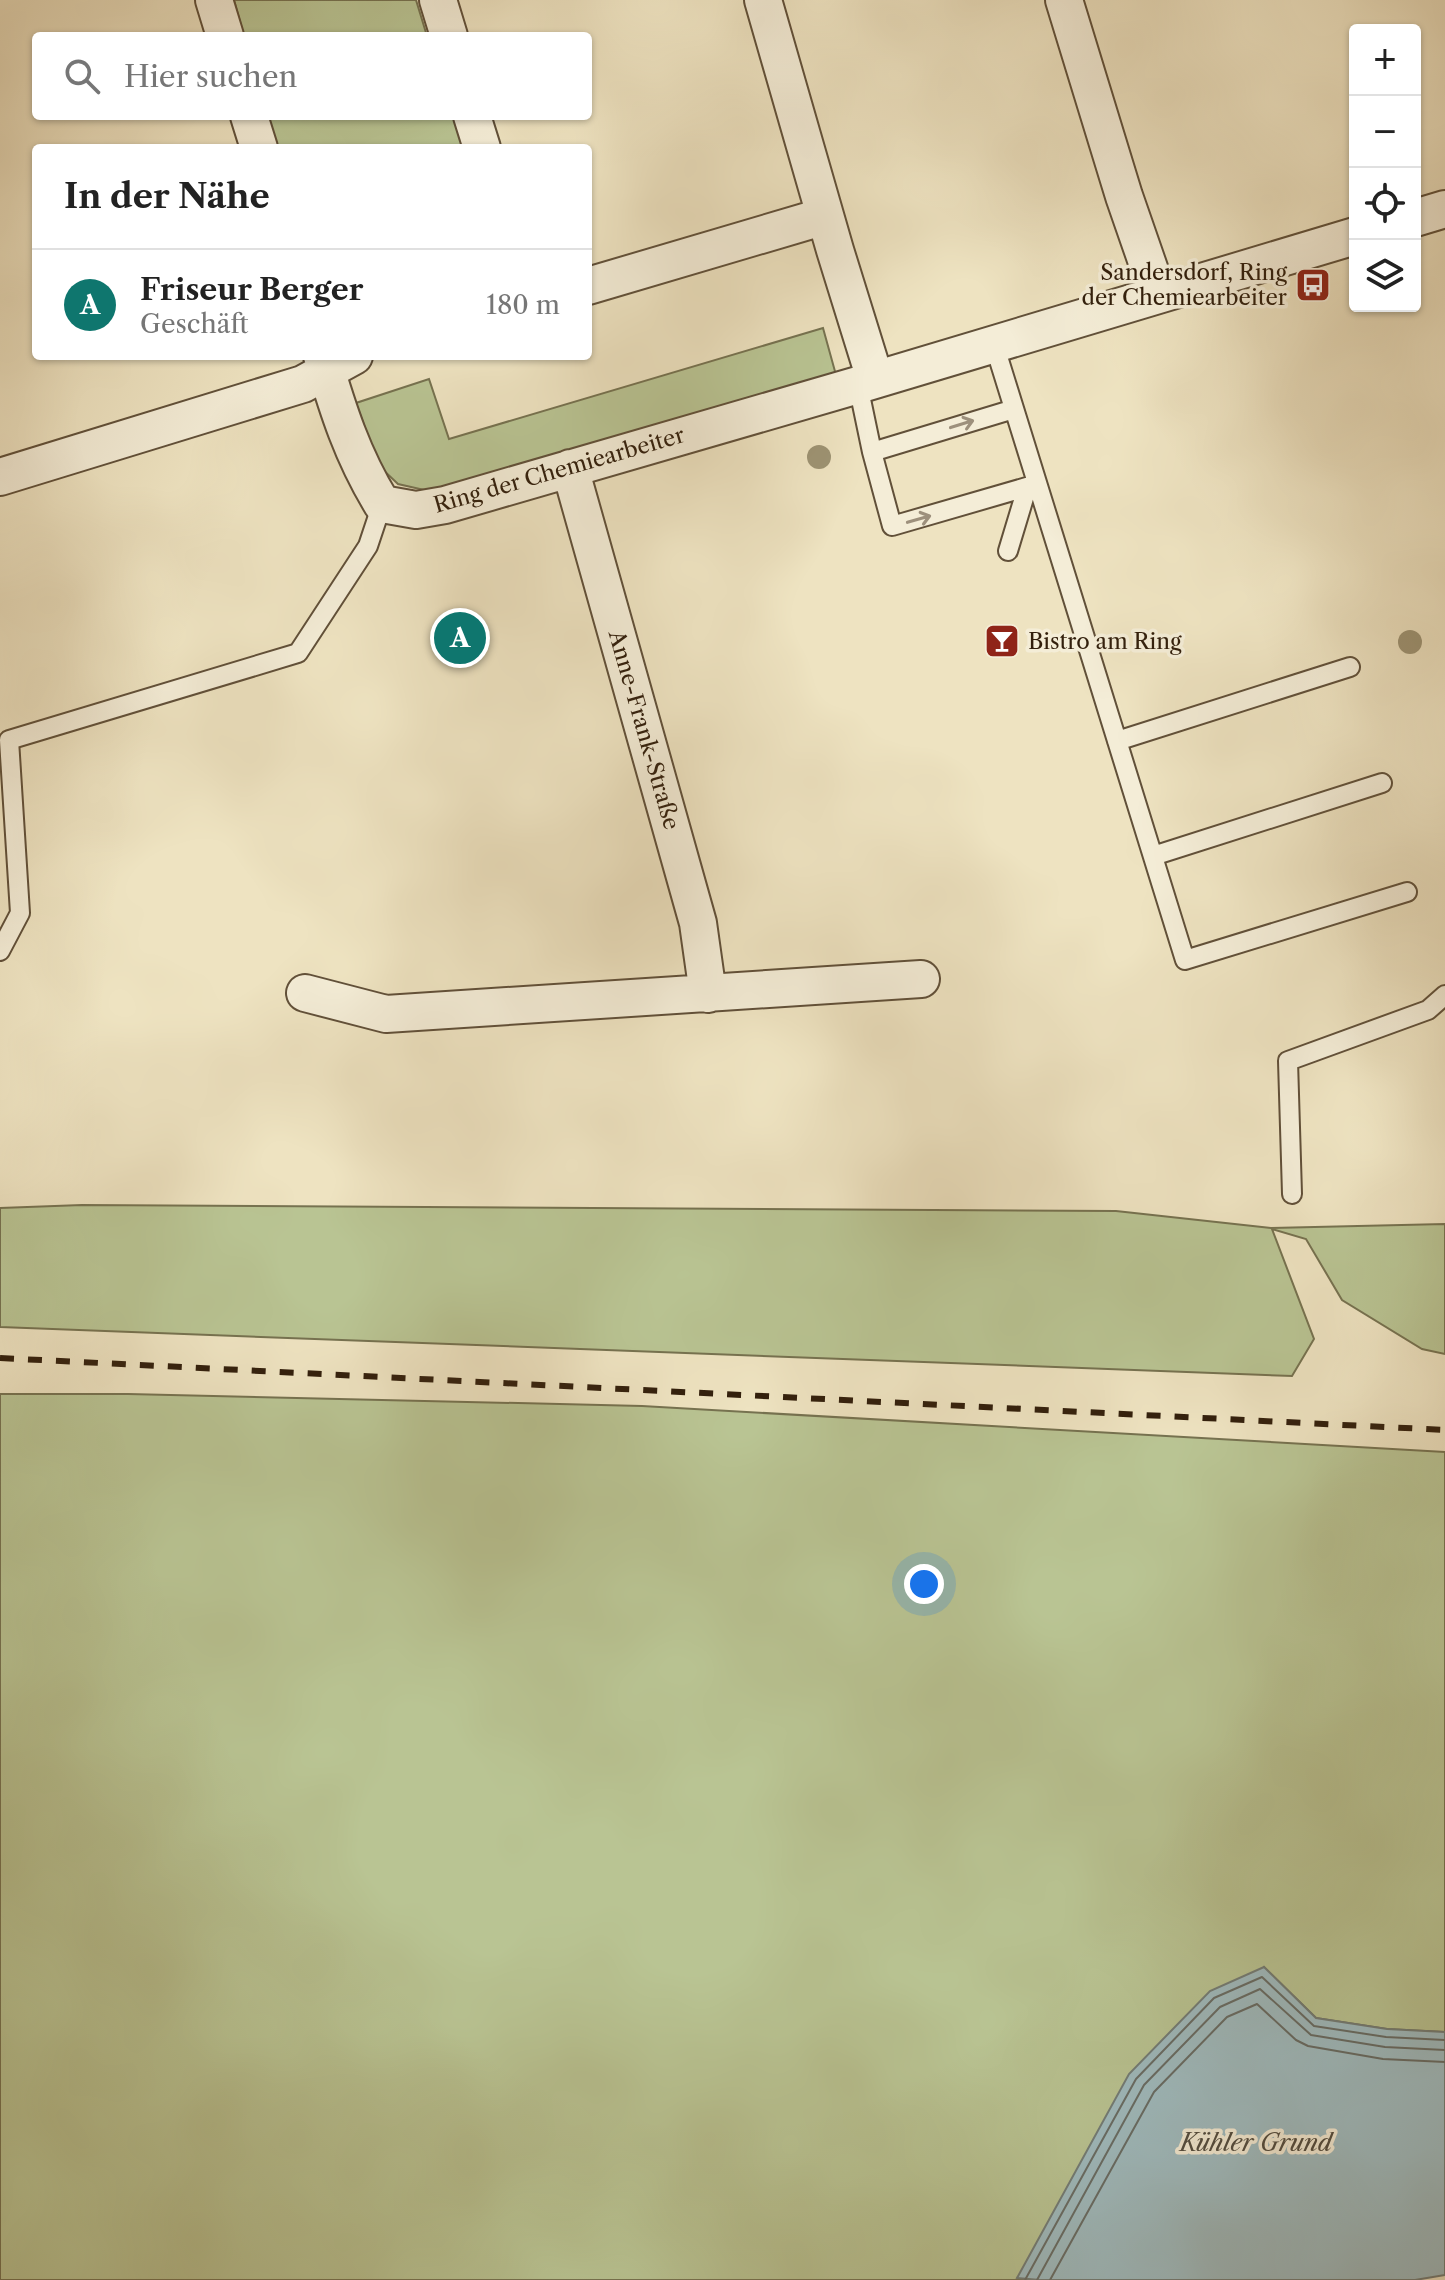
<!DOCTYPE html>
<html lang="de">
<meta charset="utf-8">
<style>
body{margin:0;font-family:"Libre Caslon Text",serif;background:#f6f6f6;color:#222}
.controls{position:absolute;right:24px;top:24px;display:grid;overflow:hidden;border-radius:8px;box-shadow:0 2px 6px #0004}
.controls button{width:72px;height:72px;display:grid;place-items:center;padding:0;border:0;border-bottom:2px solid #e0e0e0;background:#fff;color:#222;font:40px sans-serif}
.you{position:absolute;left:924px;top:1584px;width:28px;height:28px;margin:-20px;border:6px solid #fff;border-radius:50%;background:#1a73e8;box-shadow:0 0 0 12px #1a73e833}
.badge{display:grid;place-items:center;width:52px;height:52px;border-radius:50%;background:#0f766e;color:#fff;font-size:26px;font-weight:700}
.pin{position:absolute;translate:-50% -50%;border:4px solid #fff;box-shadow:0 2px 8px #0006}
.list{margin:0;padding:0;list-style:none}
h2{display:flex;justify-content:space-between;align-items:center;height:104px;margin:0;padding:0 32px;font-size:34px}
h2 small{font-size:26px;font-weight:400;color:#767676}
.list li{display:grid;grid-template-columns:52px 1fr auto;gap:24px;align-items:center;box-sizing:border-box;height:112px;padding:0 32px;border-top:2px solid #e0e0e0}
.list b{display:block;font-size:30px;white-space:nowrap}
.list p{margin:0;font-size:26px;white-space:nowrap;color:#767676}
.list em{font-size:26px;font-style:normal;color:#767676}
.icon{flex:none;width:44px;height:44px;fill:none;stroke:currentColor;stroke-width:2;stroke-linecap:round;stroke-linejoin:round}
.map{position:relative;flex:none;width:1445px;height:2280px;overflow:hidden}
.search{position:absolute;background:#fff;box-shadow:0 2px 6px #0004;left:32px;top:32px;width:560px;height:88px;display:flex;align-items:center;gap:20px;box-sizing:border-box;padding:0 28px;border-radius:8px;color:#767676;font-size:30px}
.panel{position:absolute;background:#fff;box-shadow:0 2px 6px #0004;left:32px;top:144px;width:560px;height:216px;border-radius:8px}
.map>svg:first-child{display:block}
.green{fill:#b9c493;stroke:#767250;stroke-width:2}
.water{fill:#9fbbbf;stroke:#737d77;stroke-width:2}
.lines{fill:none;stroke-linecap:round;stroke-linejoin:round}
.shore{stroke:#686d66;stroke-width:2}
.service-casing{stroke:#615039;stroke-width:22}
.minor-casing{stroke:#615039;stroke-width:40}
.service{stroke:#f4edd7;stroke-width:18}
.minor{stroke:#f4edd7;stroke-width:36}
.rail{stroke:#321f0c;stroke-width:6;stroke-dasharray:14 14;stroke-linecap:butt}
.tree{fill:#9d9373}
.oneway{stroke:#9d907c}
.labels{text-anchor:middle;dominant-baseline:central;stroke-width:7;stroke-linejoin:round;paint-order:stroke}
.poi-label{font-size:22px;fill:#321f0c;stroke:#f4edd7;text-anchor:end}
.street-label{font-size:22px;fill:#321f0c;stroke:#f4edd7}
.water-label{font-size:24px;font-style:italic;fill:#534e42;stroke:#f4edd7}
</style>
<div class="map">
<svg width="1445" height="2280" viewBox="0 0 1445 2280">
<rect width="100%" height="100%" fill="#eee3c1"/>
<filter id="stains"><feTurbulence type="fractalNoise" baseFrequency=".0025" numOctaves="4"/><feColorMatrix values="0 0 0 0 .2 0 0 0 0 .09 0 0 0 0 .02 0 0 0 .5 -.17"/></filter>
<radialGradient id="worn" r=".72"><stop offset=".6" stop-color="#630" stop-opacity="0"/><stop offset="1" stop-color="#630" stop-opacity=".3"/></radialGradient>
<path class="green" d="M234,0H416L427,36H244Z
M268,116H453L463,148H278Z
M823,328L836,375L433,492L398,484L379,466L356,403L429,379L449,439Z
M82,1205L1116,1211L1271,1228L1445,1224V1354L1422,1349L1342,1300L1306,1239L1272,1229L1314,1339L1292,1376L0,1327V1208Z
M0,1394H128L642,1406L1445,1452V2032L1387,2029L1316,2018L1264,1967L1018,2278L1040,2280H0Z"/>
<path class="water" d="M1264,1967L1316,2018L1387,2029L1445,2032V2275L1415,2280H1040L1017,2278L1129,2074L1210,1991Z"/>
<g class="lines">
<path class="shore" d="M1025,2280L1136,2079L1214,1998L1262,1977L1314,2026L1386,2037L1445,2040
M1037,2280L1144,2085L1220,2007L1260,1989L1311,2035L1385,2047L1445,2050
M1050,2280L1154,2092L1227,2017L1257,2004L1296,2040L1308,2046L1383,2059L1445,2062"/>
<g class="service-casing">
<path id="service" d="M994,344L1185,960L1407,892
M858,385L872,452L1014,409
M872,452L892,526L1037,484
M1008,551L1027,488
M1117,741L1350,667
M1153,856L1382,783
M0,951L20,913L9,740L298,653L368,546L382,504
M1292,1194L1288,1061L1428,1010L1445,995"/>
</g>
<g class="minor-casing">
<path id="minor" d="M214,0L225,36
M438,0L449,36
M763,0L835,250L875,379
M1064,0L1124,196L1158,294
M249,116L259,148
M472,116L482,148
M1415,218L1445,209
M588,286L825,216
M322,356C338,410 352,455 382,504L416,510L445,505L858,385L1355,236
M570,468L698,923L708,994
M0,477L303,384L354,356
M305,993L386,1014L921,979"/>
</g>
<use href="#service" class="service"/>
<use href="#minor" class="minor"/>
<path class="rail" d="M0,1358L1445,1430"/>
</g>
<g class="tree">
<circle cx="819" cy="457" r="12"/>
<circle cx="1410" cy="642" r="12"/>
</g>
<defs><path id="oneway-shaft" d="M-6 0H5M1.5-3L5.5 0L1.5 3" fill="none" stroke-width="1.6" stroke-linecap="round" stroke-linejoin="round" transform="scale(2)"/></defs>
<g class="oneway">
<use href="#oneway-shaft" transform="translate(962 424) rotate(-17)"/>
<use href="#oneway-shaft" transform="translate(919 519) rotate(-16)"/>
</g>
<defs>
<g id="bus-square" transform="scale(1.8)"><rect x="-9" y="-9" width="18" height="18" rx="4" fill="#8f2418" stroke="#f4edd7"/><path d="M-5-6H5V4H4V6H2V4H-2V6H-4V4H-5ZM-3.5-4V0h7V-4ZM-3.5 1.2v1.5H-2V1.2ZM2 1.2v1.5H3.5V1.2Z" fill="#fff"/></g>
<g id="bar-square" transform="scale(1.8)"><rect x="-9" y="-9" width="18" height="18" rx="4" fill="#8f2418" stroke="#f4edd7"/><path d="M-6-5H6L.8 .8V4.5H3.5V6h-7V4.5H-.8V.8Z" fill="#fff"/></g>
</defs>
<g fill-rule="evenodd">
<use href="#bus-square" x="1313" y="285"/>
<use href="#bar-square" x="1002" y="641"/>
</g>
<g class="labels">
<g class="poi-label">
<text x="1287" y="272">Sandersdorf, Ring<tspan x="1287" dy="25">der Chemiearbeiter</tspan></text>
<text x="1028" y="641" text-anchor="start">Bistro am Ring</text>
</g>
<g class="street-label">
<text transform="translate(559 470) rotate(-16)">Ring der Chemiearbeiter</text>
<text transform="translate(644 730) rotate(74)">Anne-Frank-Straße</text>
</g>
<g class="water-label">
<text x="1256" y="2142">Kühler Grund</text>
</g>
</g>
<rect width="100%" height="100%" filter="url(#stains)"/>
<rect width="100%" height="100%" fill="url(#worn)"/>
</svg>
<div class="controls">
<button>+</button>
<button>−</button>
<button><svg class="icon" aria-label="locate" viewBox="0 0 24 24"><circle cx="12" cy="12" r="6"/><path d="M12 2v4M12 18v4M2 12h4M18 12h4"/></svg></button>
<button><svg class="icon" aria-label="layers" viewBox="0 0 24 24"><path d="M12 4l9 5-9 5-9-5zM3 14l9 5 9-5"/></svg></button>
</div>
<div class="you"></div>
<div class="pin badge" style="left:460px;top:638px">A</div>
<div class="search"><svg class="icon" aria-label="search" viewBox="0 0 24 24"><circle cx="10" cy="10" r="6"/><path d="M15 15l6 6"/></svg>Hier suchen</div>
<section class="panel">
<h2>In der Nähe<small></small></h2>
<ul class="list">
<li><span class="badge">A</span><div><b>Friseur Berger</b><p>Geschäft</p></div><em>180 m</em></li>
</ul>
</section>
</div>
